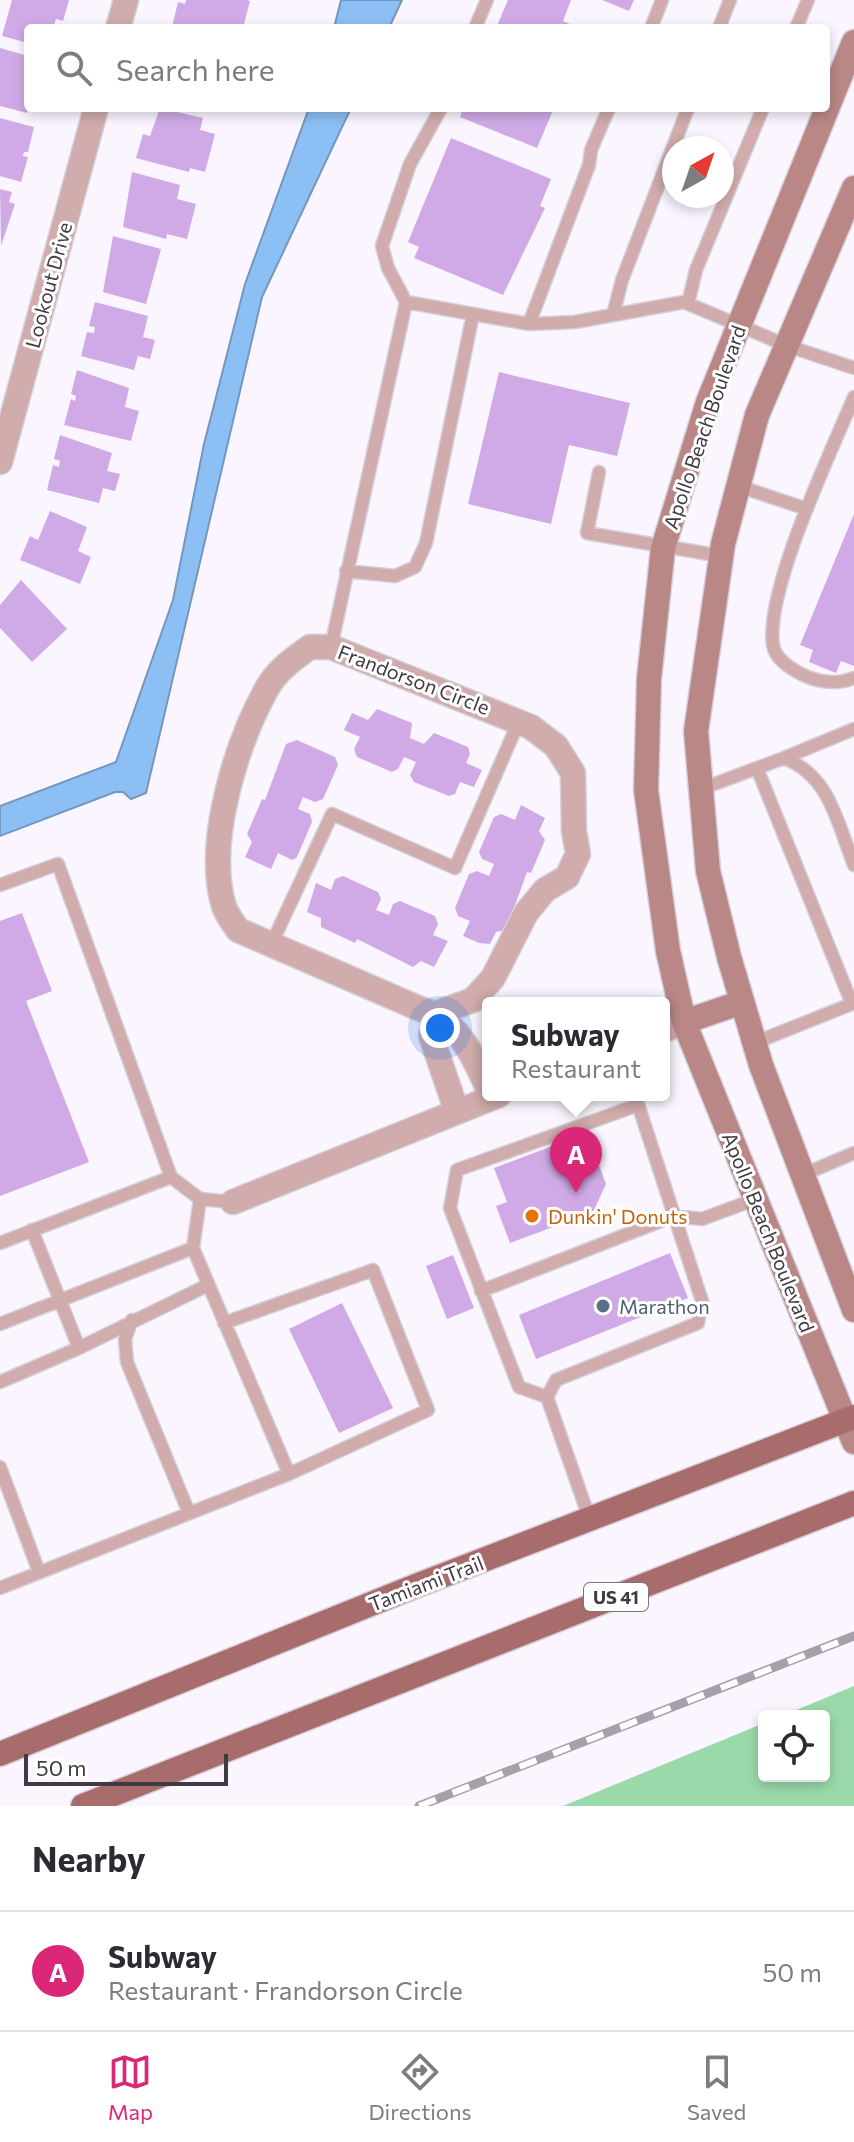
<!DOCTYPE html>
<meta charset="utf-8">
<style>
body{margin:0;font-family:Commissioner,sans-serif;background:#f7f7f7;color:#2b2b33}
.controls{position:absolute;right:24px;bottom:24px;display:grid;overflow:hidden;border-radius:8px;box-shadow:0 4px 12px #0003}
.controls button{width:72px;height:72px;display:grid;place-items:center;padding:0;border:0;border-bottom:2px solid #e1e1e2;background:#fff;color:#2b2b33;font:40px sans-serif}
.compass{position:absolute;left:662px;top:136px;width:72px;height:72px;border-radius:50%;background:#fff;box-shadow:0 4px 12px #0003;rotate:40deg}
.scale{position:absolute;left:24px;bottom:20px;width:204px;box-sizing:border-box;padding-left:8px;border:4px solid #403b43;border-top:0;font-size:22px;line-height:28px;white-space:nowrap;color:#403b43;-webkit-text-stroke:6px #fff;paint-order:stroke}
.you{position:absolute;left:440px;top:1028px;width:28px;height:28px;margin:-20px;border:6px solid #fff;border-radius:50%;background:#1a73e8;box-shadow:0 0 0 12px #1a73e833}
.badge{display:grid;place-items:center;width:52px;height:52px;border-radius:50%;background:#db2777;color:#fff;font-size:26px;font-weight:700}
.pin{position:absolute;translate:-50% -66px;filter:drop-shadow(0 2px 4px #0008)}
.pin::after{content:'';position:absolute;top:42px;width:28px;height:24px;background:inherit;clip-path:polygon(0 0,100% 0,50% 100%)}
.popup{position:absolute;left:482px;top:997px;width:188px;height:104px;box-sizing:border-box;display:grid;place-content:center;border-radius:8px;background:#fff;filter:drop-shadow(0 2px 6px #0005);font-size:26px;white-space:nowrap;color:#7c7c81}
.popup b{font-size:30px;color:#2b2b33}
.popup::after{content:'';position:absolute;left:50%;top:100%;margin-left:-16px;border:16px solid transparent;border-top-color:#fff}
.list{margin:0;padding:0;list-style:none}
h2{display:flex;justify-content:space-between;align-items:center;height:104px;margin:0;padding:0 32px;font-size:34px}
h2 small{font-size:26px;font-weight:400;color:#7c7c81}
.list li{display:grid;grid-template-columns:52px 1fr auto;gap:24px;align-items:center;box-sizing:border-box;height:120px;padding:0 32px;border-top:2px solid #e1e1e2}
.list b{display:block;font-size:30px;white-space:nowrap}
.list p{margin:0;font-size:26px;white-space:nowrap;color:#7c7c81}
.list em{font-size:26px;font-style:normal;color:#7c7c81}
.icon{flex:none;width:44px;height:44px;fill:none;stroke:currentColor;stroke-width:2;stroke-linecap:round;stroke-linejoin:round}
.map{position:relative;flex:none;width:854px;height:1806px;overflow:hidden}
.search{position:absolute;background:#fff;box-shadow:0 4px 12px #0003;left:24px;right:24px;top:24px;height:88px;display:flex;align-items:center;gap:20px;box-sizing:border-box;padding:0 28px;border-radius:8px;color:#7c7c81;font-size:30px}
.sheet{height:224px;background:#fff}
nav{display:flex;justify-content:space-around;align-items:center;box-sizing:border-box;height:112px;border-top:2px solid #e1e1e2;background:#fff;font-size:22px;color:#7c7c81}
nav a{display:grid;justify-items:center;gap:4px}
nav .on{color:#db2777}
.map>svg:first-child{display:block}
.forest{fill:#9ad9aa}
.water{fill:#8cbff4;stroke:#7597bf;stroke-width:2}
.building{fill:#d0aae6}
.lines{fill:none;stroke-linecap:round;stroke-linejoin:round}
.lane-casing{stroke:#d5d0d9;stroke-width:15}
.street-casing{stroke:#d5d0d9;stroke-width:27}
.secondary-casing{stroke:#d5d0d9;stroke-width:27}
.primary-casing{stroke:#d5d0d9;stroke-width:27}
.lane{stroke:#d0acac;stroke-width:12}
.street{stroke:#d0acac;stroke-width:24}
.secondary{stroke:#ba8787;stroke-width:24}
.primary{stroke:#a96c6d;stroke-width:24}
.rail-casing{stroke:#a5a0a9;stroke-width:9}
.rail{stroke:#fff;stroke-width:6;stroke-dasharray:18;stroke-linecap:butt}
.food-dot{fill:#e8710a;stroke:#fff;stroke-width:3}
.service-dot{fill:#5c6f8a;stroke:#fff;stroke-width:3}
.labels{text-anchor:middle;dominant-baseline:central;stroke-width:6;stroke-linejoin:round;paint-order:stroke}
.shield{fill:#fff;stroke:#79767b;stroke-width:2}
.shield-label{font-size:18px;font-weight:bold;fill:#403b43}
.street-label{font-size:20px;fill:#403b43;stroke:#fff}
.food-label{font-size:20px;fill:#c56008;stroke:#fff;text-anchor:start}
.service-label{font-size:20px;fill:#4e5e75;stroke:#fff;text-anchor:start}
</style>
<div class="map">
<svg width="854" height="1806" viewBox="0 0 854 1806">
<rect width="100%" height="100%" fill="#faf5fe"/>
<path class="forest" d="M854,1686V1806H563L764,1723V1776H824V1716H782Z"/>
<path class="water" d="M341,0H402L389,28H334Z
M309,108H351L262,297L146,793L131,799L123,792H115L0,836V806L116,762L173,600L204,444L245,284Z"/>
<path class="building" d="M12,0H69L63,21L56,19L53,28H28V43L2,36Z
M186,0H246L250,1L243,28L172,27L178,2L185,4Z
M508,0H571L563,21L579,28H496Z
M602,0H634L629,11Z
M0,48L28,56L27,113L0,106Z
M160,108L203,118L200,130L215,134L205,172L190,168L189,172L136,158L143,134L150,136Z
M463,108H554L537,148L460,117Z
M0,118L34,127L28,152H24L23,156L28,157L21,182L0,176Z
M451,138L551,179L540,206L545,208L503,295L414,258L419,247L408,242Z
M132,172L180,185L177,199L196,204L187,239L167,234L166,239L123,227Z
M0,189L12,192L9,202L15,204L1,246Z
M113,236L161,249L146,304L103,292Z
M95,302L148,316L143,337L155,340L150,359L138,356L134,370L81,356L87,332L94,333L95,327L89,326Z
M77,370L129,388L125,407L139,411L131,441L64,425L71,399L75,401L76,396L71,394Z
M499,372L630,403L617,456L569,445L551,524L468,504Z
M60,435L112,453L107,471L120,474L115,491L103,488L99,503L47,490L53,465L59,467L60,461L54,459Z
M50,511L87,527L78,551L91,557L80,584L20,560L30,536L38,540Z
M854,514V666L841,661L836,673L809,662L813,650L800,645Z
M21,580L67,629L32,662L0,628V605Z
M377,709L412,723L410,738L424,744L434,733L468,747L470,754L466,763L482,770L474,787L460,782L455,794L449,796L414,782L410,775L416,762L404,757L398,769L392,772L357,757L354,749L360,737L344,730L352,713L368,720Z
M297,740L335,757L338,765L323,799L315,802L303,797L298,809L310,814L312,822L297,857L292,860L278,853L271,869L245,857L252,842L247,834L262,799L265,800L286,744Z
M521,805L545,818L539,831L545,840L531,873L527,872L506,930L496,932L490,944L479,943L463,936L470,921L458,916L455,908L469,874L477,871L489,876L494,864L482,859L479,852L494,817L501,814L515,820Z
M343,876L378,892L381,899L376,910L389,915L393,904L400,901L435,916L438,924L433,935L448,941L434,967L421,961L413,967L357,939L355,943L321,927V918L307,912L316,883L331,890L335,879Z
M22,913L52,991L26,1001L89,1162L0,1196V921Z
M587,1133L606,1184L593,1212L510,1243L496,1206L507,1202L494,1168Z
M670,1253L688,1298L536,1359L519,1315Z
M453,1255L474,1308L447,1319L426,1266Z
M342,1303L393,1408L339,1433L289,1329Z"/>
<g class="lines">
<g class="lane-casing">
<path id="lane" d="M475,28L487,0
M651,28L662,0
M719,28L730,0
M796,28L808,0
M406,302L529,324L575,322L684,302L788,346L854,368
M688,304L696,270L763,108
M613,315L622,280L688,108
M529,324L589,165L591,150L609,108
M854,397C831,452 765,590 773,645C775,659 790,668 801,674C817,682 837,685 854,678
M599,472L587,533L721,556
M738,486L807,509
M346,571L395,576L415,567L426,543L473,314
M331,647L406,302L388,268L382,246L410,164L441,108
M784,758L854,729
M757,768L852,1004
M701,789L784,758C830,776 837,822 854,865
M0,885L58,864L171,1177L0,1243
M271,945L332,814L455,868L519,721
M754,1043L854,1003
M802,1175L854,1153
M171,1177L200,1199L233,1202
M200,1199L193,1248L289,1474
M481,1291L674,1216L702,1219L756,1199
M132,1320L125,1339L127,1362L189,1513
M0,1324L193,1248
M79,1348L208,1285
M0,1382L79,1348L32,1230
M547,1397L519,1387L450,1208L457,1170L638,1105
M0,1467L39,1572
M590,1520L547,1397L556,1380L698,1323L702,1301L635,1095
M0,1588L289,1474L428,1410L373,1270L224,1323"/>
</g>
<g class="street-casing">
<path id="street" d="M118,28L126,0
M0,462L96,108
M310,647H331L531,727L556,746L573,773L574,831L578,854L567,877L545,890L526,913L493,978L473,1000L435,1014L418,1008L238,930C233,922 225,913 223,903C206,841 236,745 266,690C276,671 293,659 310,647Z
M664,1030L684,1022
M457,1112L431,1036L435,1014C463,1031 474,1059 488,1088
M233,1202L499,1095"/>
</g>
<g class="secondary-casing">
<path id="secondary" d="M854,42L708,402L663,548L649,679L646,790L668,951L684,1022L854,1442
M854,188L757,415L723,544L696,731L708,871L729,957L761,1065L854,1310
M684,1022L742,1002"/>
</g>
<g class="primary-casing">
<path id="primary" d="M0,1754L413,1587L854,1417
M83,1806L854,1503"/>
</g>
<use href="#lane" class="lane"/>
<use href="#street" class="street"/>
<use href="#secondary" class="secondary"/>
<use href="#primary" class="primary"/>
<g class="rail-casing">
<path id="rail" d="M419,1806L854,1636"/>
</g>
<use href="#rail" class="rail"/>
</g>
<circle class="food-dot" cx="532" cy="1216" r="8"/>
<circle class="service-dot" cx="603" cy="1306" r="8"/>
<g class="labels">
<rect class="shield" x="584" y="1583" width="64" height="28" rx="6"/>
<g class="shield-label">
<text x="616" y="1597">US 41</text>
</g>
<g class="street-label">
<text transform="translate(48 285) rotate(-75)">Lookout Drive</text>
<text transform="translate(704 427) rotate(-71)">Apollo Beach Boulevard</text>
<text transform="translate(414 679) rotate(21)">Frandorson Circle</text>
<text transform="translate(769 1232) rotate(68)">Apollo Beach Boulevard</text>
<text transform="translate(426 1583) rotate(-21)">Tamiami Trail</text>
</g>
<g class="food-label">
<text x="548" y="1216">Dunkin' Donuts</text>
</g>
<g class="service-label">
<text x="619" y="1306">Marathon</text>
</g>
</g>
</svg>
<div class="controls">
<button><svg class="icon" aria-label="locate" viewBox="0 0 24 24"><circle cx="12" cy="12" r="6"/><path d="M12 2v4M12 18v4M2 12h4M18 12h4"/></svg></button>
</div>
<svg class="compass" viewBox="-18 -18 36 36"><path d="M0-13l5 13h-10z" fill="#e53935"/><path d="M0 13l5-13h-10z" fill="#7c7c81"/></svg>
<div class="scale">50 m</div>
<div class="you"></div>
<div class="pin badge" style="left:576px;top:1193px">A</div>
<div class="popup"><b>Subway</b>Restaurant</div>
<div class="search"><svg class="icon" aria-label="search" viewBox="0 0 24 24"><circle cx="10" cy="10" r="6"/><path d="M15 15l6 6"/></svg>Search here</div>
</div>
<section class="sheet">
<h2>Nearby<small></small></h2>
<ul class="list">
<li><span class="badge">A</span><div><b>Subway</b><p>Restaurant · Frandorson Circle</p></div><em>50 m</em></li>
</ul>
</section>
<nav>
<a class="on"><svg class="icon" aria-label="map" viewBox="0 0 24 24"><path d="M3 6l6-2 6 2 6-2v14l-6 2-6-2-6 2zM9 4v14M15 6v14"/></svg>Map</a>
<a><svg class="icon" aria-label="directions" viewBox="0 0 24 24"><path d="M12 3l9 9-9 9-9-9zM9 14v-3h6M13 9l2 2-2 2"/></svg>Directions</a>
<a><svg class="icon" aria-label="saved" viewBox="0 0 24 24"><path d="M7 4h10v16l-5-4-5 4z"/></svg>Saved</a>
</nav>
